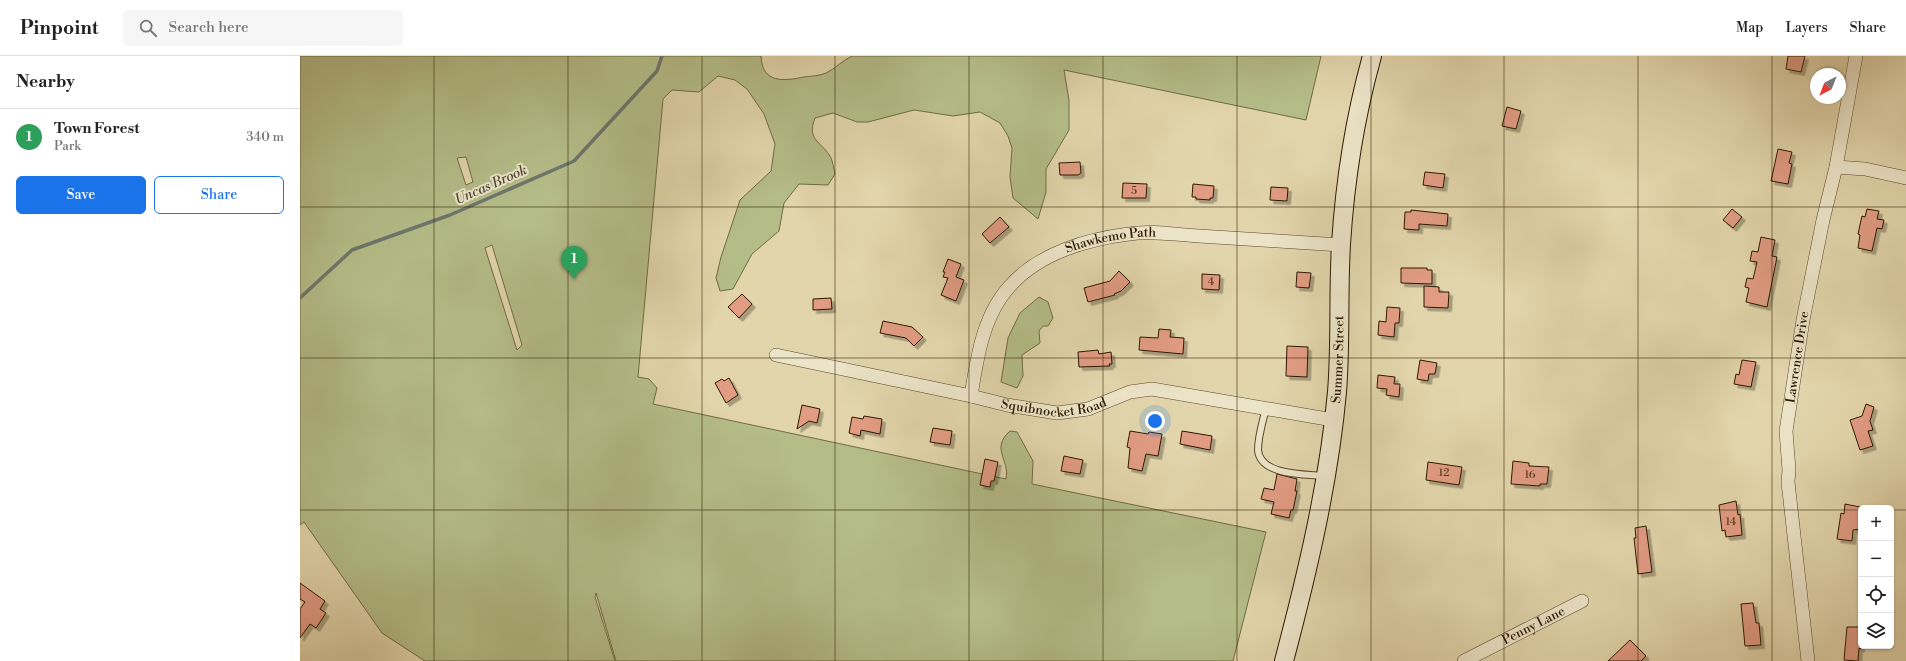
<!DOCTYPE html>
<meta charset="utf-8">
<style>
body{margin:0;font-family:"Libre Bodoni",serif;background:#f6f6f6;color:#222}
.controls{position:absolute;right:12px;bottom:12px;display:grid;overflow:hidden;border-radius:6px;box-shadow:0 1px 3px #0004}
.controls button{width:36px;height:36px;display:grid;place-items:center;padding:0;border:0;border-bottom:1px solid #e0e0e0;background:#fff;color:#222;font:20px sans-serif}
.compass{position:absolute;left:1510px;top:12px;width:36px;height:36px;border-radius:50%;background:#fff;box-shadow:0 1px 3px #0004;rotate:222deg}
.you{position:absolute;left:855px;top:365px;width:14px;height:14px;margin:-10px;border:3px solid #fff;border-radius:50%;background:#1a73e8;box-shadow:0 0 0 6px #1a73e833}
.badge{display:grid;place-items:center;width:26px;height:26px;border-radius:50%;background:#1a73e8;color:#fff;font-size:13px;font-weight:700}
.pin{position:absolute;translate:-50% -33px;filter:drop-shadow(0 1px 2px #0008)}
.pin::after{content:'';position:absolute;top:21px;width:14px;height:12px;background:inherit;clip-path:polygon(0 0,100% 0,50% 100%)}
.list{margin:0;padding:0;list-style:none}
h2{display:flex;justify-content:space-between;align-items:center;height:52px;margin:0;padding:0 16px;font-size:17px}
h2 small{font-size:13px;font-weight:400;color:#767676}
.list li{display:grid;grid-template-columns:26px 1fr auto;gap:12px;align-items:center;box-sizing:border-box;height:56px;padding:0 16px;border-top:1px solid #e0e0e0}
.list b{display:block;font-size:15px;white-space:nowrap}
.list p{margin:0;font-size:13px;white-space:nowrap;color:#767676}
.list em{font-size:13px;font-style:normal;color:#767676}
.actions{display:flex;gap:8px;padding:12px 16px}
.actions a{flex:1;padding:9px 0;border:1px solid #1a73e8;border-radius:6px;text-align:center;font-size:14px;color:#1a73e8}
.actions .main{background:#1a73e8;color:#fff}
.icon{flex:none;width:22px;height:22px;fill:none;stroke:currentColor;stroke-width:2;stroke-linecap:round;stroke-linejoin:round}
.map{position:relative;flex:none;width:1606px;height:605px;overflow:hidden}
header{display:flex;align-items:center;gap:24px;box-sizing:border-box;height:56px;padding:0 20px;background:#fff;border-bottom:1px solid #e0e0e0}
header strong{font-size:19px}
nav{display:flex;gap:22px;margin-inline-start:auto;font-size:14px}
.search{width:280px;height:36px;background:#f6f6f6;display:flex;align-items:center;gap:10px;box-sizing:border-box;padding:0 14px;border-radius:6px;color:#767676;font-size:15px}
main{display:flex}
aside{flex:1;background:#fff}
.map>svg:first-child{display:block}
.green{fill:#b4bd88;stroke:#706b44;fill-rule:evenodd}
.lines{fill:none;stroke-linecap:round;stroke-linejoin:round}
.stream{stroke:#6e776d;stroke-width:3.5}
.building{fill:#e19c83;stroke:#2d1900;filter:url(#shadow)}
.lane-casing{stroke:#5a482b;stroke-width:8}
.street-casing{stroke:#5a482b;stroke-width:14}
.secondary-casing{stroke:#2d1900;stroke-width:20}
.lane{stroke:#ece4c8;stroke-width:6}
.street{stroke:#ece4c8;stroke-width:13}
.secondary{stroke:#ece4c8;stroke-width:18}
.grid{fill:none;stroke:#2d1900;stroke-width:1;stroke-opacity:0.55}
.labels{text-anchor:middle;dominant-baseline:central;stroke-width:4;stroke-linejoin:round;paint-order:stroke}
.number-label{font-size:11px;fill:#5a3a21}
.street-label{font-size:13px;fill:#2d1900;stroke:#ece4c8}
.water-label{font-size:14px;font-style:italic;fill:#4e4836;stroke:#ece4c8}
</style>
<header>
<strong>Pinpoint</strong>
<div class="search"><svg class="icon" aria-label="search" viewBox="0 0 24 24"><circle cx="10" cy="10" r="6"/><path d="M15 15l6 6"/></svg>Search here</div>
<nav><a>Map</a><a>Layers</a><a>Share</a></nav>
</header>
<main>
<aside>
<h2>Nearby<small></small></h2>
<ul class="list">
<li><span class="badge" style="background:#2e9e5b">1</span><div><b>Town Forest</b><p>Park</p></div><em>340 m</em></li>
</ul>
<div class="actions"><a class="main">Save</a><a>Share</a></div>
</aside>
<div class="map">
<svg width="1606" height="605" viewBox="0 0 1606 605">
<defs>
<filter id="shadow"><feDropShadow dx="3.5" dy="3.5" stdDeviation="0" flood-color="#0004"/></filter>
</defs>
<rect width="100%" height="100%" fill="#e2d5ab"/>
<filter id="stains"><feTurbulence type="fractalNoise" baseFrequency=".005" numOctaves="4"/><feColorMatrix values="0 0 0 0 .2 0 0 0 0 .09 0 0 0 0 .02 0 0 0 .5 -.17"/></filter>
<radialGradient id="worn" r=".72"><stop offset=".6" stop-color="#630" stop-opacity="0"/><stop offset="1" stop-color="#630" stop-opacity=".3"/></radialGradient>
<path class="green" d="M0,0H461C462,28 484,25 504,21C511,20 520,20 526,17C535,13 543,4 552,0H1021L1006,64L764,14L769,44V74L746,113V136L738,163L713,142L710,121L712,92L708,80L700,67L680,56L653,60L614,54L568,66H557L533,57L515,62C506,85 522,85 531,102C533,107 534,113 535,118L528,129L499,128L484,147L479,175L452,198L433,233L420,235L416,222L421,201L440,144L471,115L475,88L464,58L447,33L435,24L418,20L399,36L372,34L363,43L338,321L349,323L357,332L353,348L706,423C710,403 690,393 710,375L717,376L733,405L732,428L966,476L933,605H316L296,537L295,541L315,605H125L82,577L4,466L0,469ZM166,101L173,126L166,129L157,102ZM192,189L222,289L217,294L185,192Z
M739,241L748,246L753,262L748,270H743L739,275L740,287L722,299L723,320L717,332L701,326L708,282L720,257Z"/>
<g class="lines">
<path class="stream" d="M0,242L52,194L150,159L274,105L357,15L362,0"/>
</g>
<path class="building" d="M1488,0H1505L1501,16L1486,13Z
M1207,51L1221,55L1216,73L1202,70Z
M1478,93L1492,96L1489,107L1492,108L1488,128L1471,125Z
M780,106L781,117L778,119H760L759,107Z
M1125,116L1145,118L1143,132L1123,129Z
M823,127L847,128L846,142H822Z
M893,128L914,130L913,142H910V144L896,143V141H892Z
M971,131L988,132L987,145L970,144Z
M1432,153L1442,161L1433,172L1423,164Z
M1567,153L1579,155L1577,163L1584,164L1582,173L1577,172L1572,195L1558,192L1560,179L1558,178L1562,160L1565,161Z
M1111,154L1148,158L1147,170L1119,168V174L1104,173L1105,156H1111Z
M700,161L709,171L690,187L682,178Z
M1461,181L1475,184L1472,200L1477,201L1467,251L1446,246L1449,232L1445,231L1447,222L1453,223L1457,206L1450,205L1452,195L1458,196Z
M648,203L661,208L656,221L664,224L656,245L641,239L648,222L643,221L645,216H643Z
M1101,212H1127V214H1132V228L1101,227Z
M819,215L830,226L821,235L814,238L815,239L788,246L784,232L810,225Z
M997,216L1011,217L1009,232L996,231Z
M902,218L920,219L919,234L902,233Z
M1124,230L1139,231V236H1149L1148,252L1124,251Z
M442,238L452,248L439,262L428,251Z
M531,242L532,253L513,254V243Z
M1087,251L1100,252L1099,267H1095L1094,281L1078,279L1079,265L1086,266Z
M583,265L612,271L623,281L614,290L606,282L580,277Z
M859,273L871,274L870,281L884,282L883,298L839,294L840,281L858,282Z
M987,290L1008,291L1007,321L986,320Z
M798,294L799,298L811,296L812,308H809L810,310L779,311L778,296Z
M1120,304L1137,307L1135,318H1129L1128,325L1117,323Z
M1442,304L1456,306L1451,331L1434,328L1436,318L1439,319Z
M1078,319L1095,321L1094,328H1100L1099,341L1086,339L1087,333L1077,332Z
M429,322L438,339L426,347L415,327L422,323L424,325Z
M1566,348L1574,351L1570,365L1573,374L1568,375L1573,390L1560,394L1550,364L1562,360Z
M502,349L520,353L517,367L509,365L497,373Z
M564,360L582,363L580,378L561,374L560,380L549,377L552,361L563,363Z
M633,372L652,375L650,389L630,386Z
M830,375L848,378L849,376L862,378L858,400L846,398L842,415L828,412L830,392L827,391Z
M882,375L912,380L910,394L880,388Z
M764,400L783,404L780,418L761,415Z
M685,403L698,406L694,425H691L690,431L680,429Z
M1213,405L1229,407V410L1249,411L1247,428H1240V430L1211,428Z
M1128,406L1162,411L1159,429L1126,424Z
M977,418L997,423L995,435H997L993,454H991L989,462L971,458L974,446L961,443L964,432L974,434Z
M1436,445L1438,459L1440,458L1442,479L1426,481L1425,474L1422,475L1419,449Z
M1545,448L1560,451L1561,473L1553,474L1552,485L1537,483L1541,457L1544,458Z
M1346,470L1352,516L1338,518L1334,482H1336L1335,472Z
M0,527L25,545L20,553L26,557L16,572L10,568L0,582V553L5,546L0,543Z
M1453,547L1456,567H1459L1461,589L1445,590L1441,548Z
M1547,571H1561V593L1559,592L1558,605L1544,604Z
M1330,584L1346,600L1341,605H1308Z"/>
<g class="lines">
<g class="lane-casing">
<path id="lane" d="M966,352C963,365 958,380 958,394C960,420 1006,418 1024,420"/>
</g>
<g class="street-casing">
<g id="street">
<path d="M1536,111L1565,113L1606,122"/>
<path id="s1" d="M476,299L671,340L707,349L757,357L788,353L830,336L852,333L1033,364"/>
<path id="s2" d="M671,340C677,302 683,259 710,230C739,197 788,183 829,178C852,174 877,179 899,180C946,183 994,186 1041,189"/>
<path id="s3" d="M1164,605L1282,545"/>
<path id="s4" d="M1508,605L1488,426L1489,414L1486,375L1503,264L1523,164L1536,111L1556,0"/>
</g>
</g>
<g class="secondary-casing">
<g id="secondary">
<path id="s5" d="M984,605C1007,518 1029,426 1037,336C1041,287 1038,237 1041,188C1045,125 1055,61 1072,0"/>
</g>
</g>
<use href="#lane" class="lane"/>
<use href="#street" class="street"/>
<use href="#secondary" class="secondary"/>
</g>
<path class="grid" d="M134,0V605M268,0V605M402,0V605M535,0V605M669,0V605M803,0V605M937,0V605M1071,0V605M1204,0V605M1338,0V605M1472,0V605M0,151H1606M0,302H1606M0,454H1561M1591,454H1606"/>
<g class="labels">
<g class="number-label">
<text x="834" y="135">5</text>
<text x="911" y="226">4</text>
<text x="1144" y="417">12</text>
<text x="1230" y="419">16</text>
<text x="1431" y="466">14</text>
</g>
<g class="street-label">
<text stroke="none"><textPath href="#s2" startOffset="232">Shawkemo Path</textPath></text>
<text stroke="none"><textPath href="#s4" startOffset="306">Lawrence Drive</textPath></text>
<text stroke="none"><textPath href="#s5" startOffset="307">Summer Street</textPath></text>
<text stroke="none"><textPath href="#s1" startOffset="284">Squibnocket Road</textPath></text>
<text stroke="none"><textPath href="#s3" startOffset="78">Penny Lane</textPath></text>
</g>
<g class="water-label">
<text transform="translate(191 129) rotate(-24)">Uncas Brook</text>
</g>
</g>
<rect width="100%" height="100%" filter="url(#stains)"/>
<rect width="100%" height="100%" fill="url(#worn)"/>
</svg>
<div class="controls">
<button>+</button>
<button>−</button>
<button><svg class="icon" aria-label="locate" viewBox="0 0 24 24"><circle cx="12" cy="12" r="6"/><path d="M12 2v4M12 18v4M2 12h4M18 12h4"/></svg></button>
<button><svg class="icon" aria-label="layers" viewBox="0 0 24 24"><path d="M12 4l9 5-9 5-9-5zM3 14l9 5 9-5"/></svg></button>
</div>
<svg class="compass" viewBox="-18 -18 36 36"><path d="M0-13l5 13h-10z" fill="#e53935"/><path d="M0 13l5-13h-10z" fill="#767676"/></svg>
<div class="you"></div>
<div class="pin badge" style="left:274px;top:223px;background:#2e9e5b">1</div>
</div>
</main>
